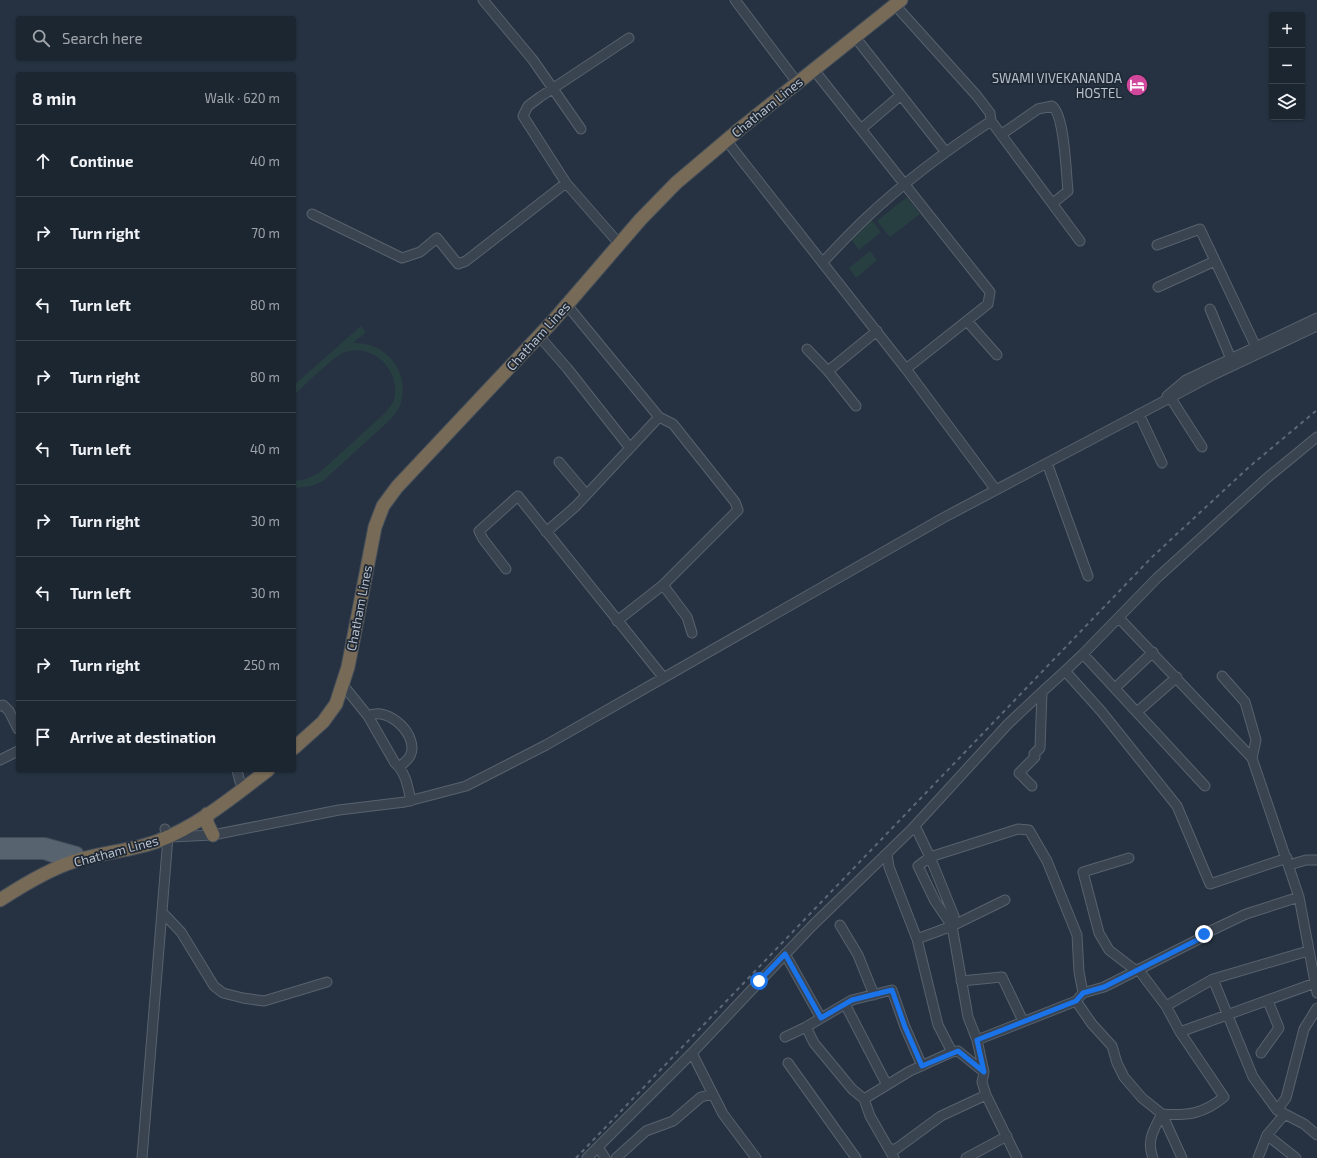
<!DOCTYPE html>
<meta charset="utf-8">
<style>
body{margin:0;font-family:"Exo 2",sans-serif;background:#29323d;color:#f1f3f6}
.controls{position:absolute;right:12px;top:12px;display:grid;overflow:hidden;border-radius:4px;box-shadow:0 1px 3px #0004}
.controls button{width:36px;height:36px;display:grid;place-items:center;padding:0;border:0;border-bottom:1px solid #3a434d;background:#1c2631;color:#f1f3f6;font:20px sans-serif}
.stop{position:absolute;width:12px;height:12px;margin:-9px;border:3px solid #1a73e8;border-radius:50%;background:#fff}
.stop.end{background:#1a73e8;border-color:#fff;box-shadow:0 1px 4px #0008}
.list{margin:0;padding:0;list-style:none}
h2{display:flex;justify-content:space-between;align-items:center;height:52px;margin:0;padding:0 16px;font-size:17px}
h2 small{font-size:13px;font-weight:400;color:#a0a5ab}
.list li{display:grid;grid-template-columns:26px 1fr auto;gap:12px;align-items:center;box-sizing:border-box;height:72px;padding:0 16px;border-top:1px solid #3a434d}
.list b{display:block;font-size:15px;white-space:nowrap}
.list em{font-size:13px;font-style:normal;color:#a0a5ab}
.icon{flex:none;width:22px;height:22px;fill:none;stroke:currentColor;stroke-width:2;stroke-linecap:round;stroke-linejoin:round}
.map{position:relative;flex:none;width:1317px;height:1158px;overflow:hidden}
.search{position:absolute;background:#1c2631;box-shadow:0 1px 3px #0004;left:16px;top:16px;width:280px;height:44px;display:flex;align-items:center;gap:10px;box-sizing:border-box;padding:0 14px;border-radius:4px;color:#a0a5ab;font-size:15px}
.panel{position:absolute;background:#1c2631;box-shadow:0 1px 3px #0004;left:16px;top:72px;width:280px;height:700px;border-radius:4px}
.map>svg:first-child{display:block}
.green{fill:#283f42}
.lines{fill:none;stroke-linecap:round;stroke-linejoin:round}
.minor-casing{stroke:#58626e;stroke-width:11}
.major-casing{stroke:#444d5a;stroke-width:14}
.highway-casing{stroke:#454f5b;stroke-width:15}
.minor{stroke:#3a4451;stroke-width:9}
.major{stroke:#586370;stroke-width:12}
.highway{stroke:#776a57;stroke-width:13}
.rail{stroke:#5c6877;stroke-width:2;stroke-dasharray:4 4;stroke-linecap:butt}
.route{stroke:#1a73e8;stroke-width:5}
.labels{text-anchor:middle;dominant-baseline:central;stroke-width:3.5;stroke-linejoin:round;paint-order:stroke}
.poi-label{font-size:13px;fill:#b7bfcb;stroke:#1f2936;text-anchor:end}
.street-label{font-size:13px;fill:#b7bfcb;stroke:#1f2936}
</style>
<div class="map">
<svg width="1317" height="1158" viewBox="0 0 1317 1158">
<rect width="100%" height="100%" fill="#263241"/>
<path class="green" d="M907,197L920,214L890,237L877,221Z
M871,219L881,232L859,250L849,237Z
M870,251L877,260L856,278L849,268Z
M361,326L366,332L353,343C388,342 411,373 400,406C398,411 394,415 391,419L323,481L312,486L294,488V480C303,482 311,477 319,473L385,413C388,409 392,405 394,400C402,371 372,341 343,353C333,357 304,386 294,395V385Z"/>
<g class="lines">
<g class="minor-casing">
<path id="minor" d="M483,0L533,60L581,129
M735,0L793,77
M895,5L977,96L990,113L991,121L1080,241
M855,37L945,151
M814,70L990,292L988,304L906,369L996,490
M861,129L901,95
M1002,134L1038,109L1052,106C1065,115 1066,174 1068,191L1053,203
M726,140L906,369
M312,214L402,258L420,252L437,238L458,264L466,261L566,183
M615,239L566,183L523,116L528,106L540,97L629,38
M1157,245L1200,229L1256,347
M823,262C837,247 851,232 866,218C904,182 947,150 991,121
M1158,287L1215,261
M567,305L659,417L673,424L735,502L738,510L663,585L617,621
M1210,309L1231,359
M967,321L997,355
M539,336L567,368L630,448
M807,349L828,371L877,331
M828,371L856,406
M1167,396L1186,380L1317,318
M1170,397L1202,447
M1139,414L1162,463
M559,462L586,494
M1047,463L1088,576
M546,532L576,506L659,417
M506,569L483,539L479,531L518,496L663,677
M663,585L687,617L692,633
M1119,618L1252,758L1299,897L1317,993
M1083,654L1205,786
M1222,676L1245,702L1256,740L1252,758
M343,685L368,716L395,763C406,772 408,788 411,801
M1115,688L1153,652
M0,706L3,705L9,711L18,729
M1137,712L1177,677
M368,716C389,705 420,737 410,756C408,760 403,763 400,767
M0,760L18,751
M237,770L240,782
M1032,786L1019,773L1035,757L1034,754L1040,748L1042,692L1065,671
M911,830H917L930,857L954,916L952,926
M171,837L213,835L339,810L405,802L466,786L546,745L943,518L1215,374L1317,326
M887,854L889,867L917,939L938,1025L952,1052
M1129,858L1083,872L1099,933L1109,950L1135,970
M1287,858L1210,884L1177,806L1101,711L1065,671L1083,654L1157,578L1267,478L1317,437
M1289,865L1306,860H1317
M162,912L181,932L214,986L223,993L243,998L264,1001L327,982
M840,925L858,955L874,995
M917,939L952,926L1005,900
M785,954L821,1018
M1138,969L1166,1006L1180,1032L1224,1097C1203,1114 1188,1116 1162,1114
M1213,979L1308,951
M961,981L1002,977L1023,1021
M1083,993L1079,972L1077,935L1047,861L1029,830L1018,829L930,857L918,866L935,901L952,926L968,1017L977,1040L1076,1001L1083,993L1104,987L1203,937L1204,934L1246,914L1299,897
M1076,1001L1092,1024L1112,1046L1117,1063L1124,1077L1142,1098L1162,1114L1182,1158
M845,1004L887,1085
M1166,1006L1213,979L1253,1077L1277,1110
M1317,1008L1304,1029L1286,1098L1277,1110L1304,1124L1317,1135
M806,1027L852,1000L892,990L905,1027L922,1066
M1180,1032L1315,983
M785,1037L806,1027L814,1043L852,1089L864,1099L870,1116L894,1158
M977,1040L984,1072L982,1082L986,1095L1017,1158
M692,1053L723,1114L756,1158
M1261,1053L1279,1028L1268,1001
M788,1063L856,1158
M864,1099L910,1071L952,1052L958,1051L984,1072
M1267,1135L1296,1158
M598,1147L605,1158
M889,1149H896L941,1116L986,1095
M142,1158L168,837L165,829
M587,1158L692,1053L812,926L911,830L1008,724L1042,692
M616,1158L646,1131L673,1121L701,1097L713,1094
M966,1158L1007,1136
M1153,1158C1146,1141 1154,1129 1162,1114
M1258,1158L1267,1135L1284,1115"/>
</g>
<g class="major-casing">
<path id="major" d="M0,844H45L77,853
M0,853H44L62,859"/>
</g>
<g class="highway-casing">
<path id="highway" d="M294,748L323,722L336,704L348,667L375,527L383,506L397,487L553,321L640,220L676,183L741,128L901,0
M207,814V823L213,835
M0,900C23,885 49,869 75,861C102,852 132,851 158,841C198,826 234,796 268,770"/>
</g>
<use href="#minor" class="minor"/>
<use href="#major" class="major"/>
<use href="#highway" class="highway"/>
<path class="rail" d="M576,1158L1151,558L1249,467L1317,410"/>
</g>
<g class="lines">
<path class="route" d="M759,981L785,954L821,1018L852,1000L892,990L905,1027L922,1066L958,1051L984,1072L977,1040L1076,1001L1083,993L1104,987L1203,937L1204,934"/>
</g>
<defs>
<g id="hotel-disc" transform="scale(1.15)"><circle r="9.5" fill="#d1479c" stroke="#1f2936"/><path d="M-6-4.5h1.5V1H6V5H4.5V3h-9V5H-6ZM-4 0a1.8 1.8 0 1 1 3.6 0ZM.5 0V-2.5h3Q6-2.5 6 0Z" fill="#fff"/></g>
</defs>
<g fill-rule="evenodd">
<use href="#hotel-disc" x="1137" y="85"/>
</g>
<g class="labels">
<g class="poi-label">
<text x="1122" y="78">SWAMI VIVEKANANDA<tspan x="1122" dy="15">HOSTEL</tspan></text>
</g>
<g class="street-label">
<text transform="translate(767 107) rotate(-39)">Chatham Lines</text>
<text transform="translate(538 336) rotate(-48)">Chatham Lines</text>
<text transform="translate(359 608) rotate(-79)">Chatham Lines</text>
<text transform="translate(116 851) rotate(-15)">Chatham Lines</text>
</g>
</g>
</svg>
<div class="controls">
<button>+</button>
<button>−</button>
<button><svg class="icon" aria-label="layers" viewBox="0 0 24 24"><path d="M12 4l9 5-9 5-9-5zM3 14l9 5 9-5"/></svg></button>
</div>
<div class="stop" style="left:759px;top:981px"></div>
<div class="stop end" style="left:1204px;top:934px"></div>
<div class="search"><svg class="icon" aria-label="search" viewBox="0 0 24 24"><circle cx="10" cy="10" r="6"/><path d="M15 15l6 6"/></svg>Search here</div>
<section class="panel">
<h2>8 min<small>Walk · 620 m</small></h2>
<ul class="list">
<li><svg class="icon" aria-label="ahead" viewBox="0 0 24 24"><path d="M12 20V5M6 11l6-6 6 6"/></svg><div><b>Continue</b></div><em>40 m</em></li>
<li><svg class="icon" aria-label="right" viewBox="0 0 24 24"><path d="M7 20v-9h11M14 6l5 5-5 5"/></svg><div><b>Turn right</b></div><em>70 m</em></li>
<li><svg class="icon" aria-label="left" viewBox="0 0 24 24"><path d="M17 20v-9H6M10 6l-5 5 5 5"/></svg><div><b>Turn left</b></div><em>80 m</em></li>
<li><svg class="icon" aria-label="right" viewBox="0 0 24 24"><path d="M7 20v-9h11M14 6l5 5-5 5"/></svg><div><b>Turn right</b></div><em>80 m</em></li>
<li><svg class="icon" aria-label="left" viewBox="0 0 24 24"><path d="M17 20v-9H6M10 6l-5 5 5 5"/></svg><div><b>Turn left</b></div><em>40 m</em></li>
<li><svg class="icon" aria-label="right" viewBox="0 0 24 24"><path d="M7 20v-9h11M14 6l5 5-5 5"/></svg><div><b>Turn right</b></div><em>30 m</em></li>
<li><svg class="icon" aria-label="left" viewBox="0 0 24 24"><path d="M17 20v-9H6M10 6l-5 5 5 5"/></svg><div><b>Turn left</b></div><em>30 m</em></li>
<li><svg class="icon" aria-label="right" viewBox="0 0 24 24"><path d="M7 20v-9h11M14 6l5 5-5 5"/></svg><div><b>Turn right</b></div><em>250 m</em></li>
<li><svg class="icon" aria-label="arrive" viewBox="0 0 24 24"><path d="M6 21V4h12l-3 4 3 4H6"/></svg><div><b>Arrive at destination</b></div></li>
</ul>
</section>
</div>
